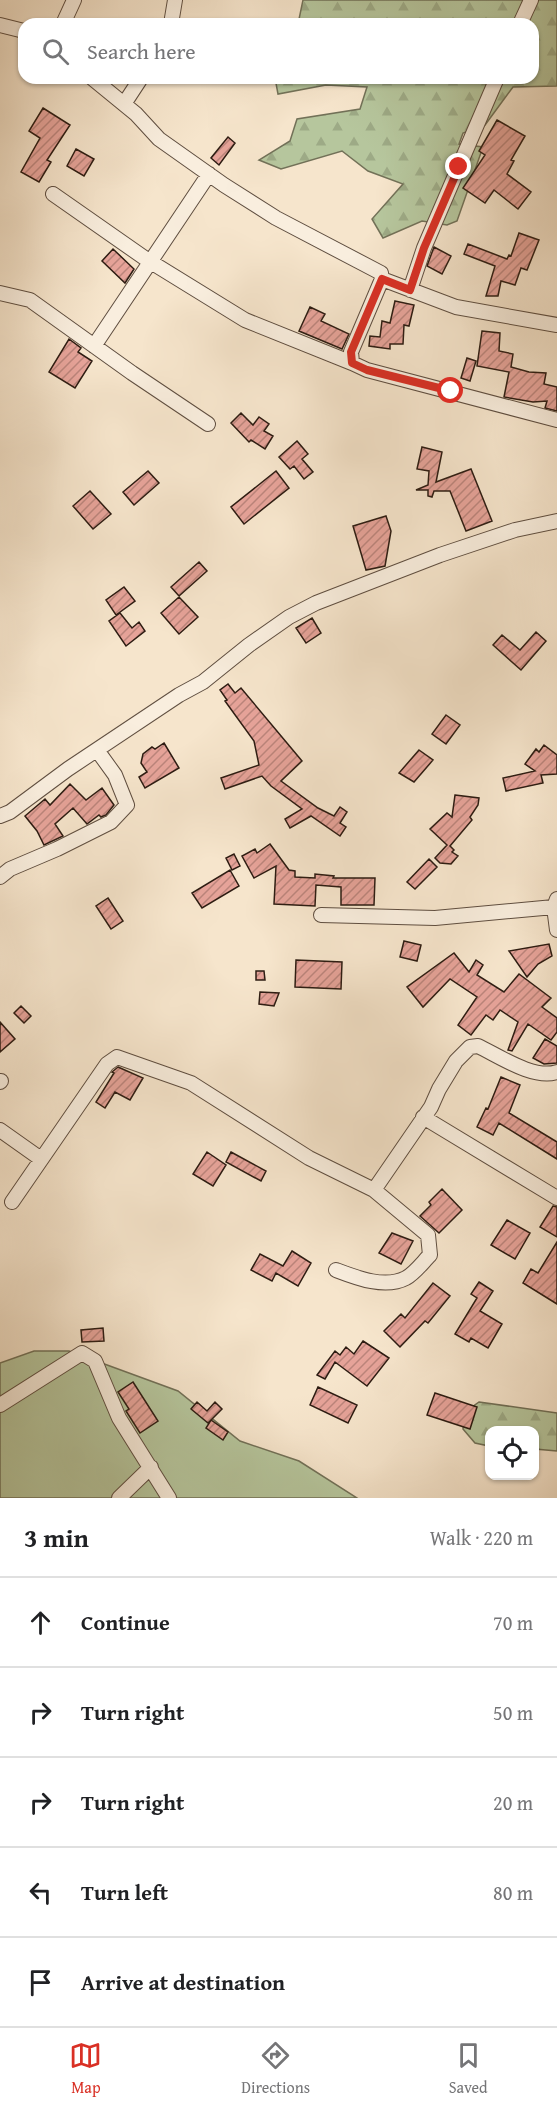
<!DOCTYPE html>
<meta charset="utf-8">
<style>
body{margin:0;font-family:"Gentium Book Plus",serif;background:#f6f6f6;color:#202124}
.controls{position:absolute;right:18px;bottom:18px;display:grid;overflow:hidden;border-radius:12px;box-shadow:0 2px 4px #0004}
.controls button{width:54px;height:54px;display:grid;place-items:center;padding:0;border:0;border-bottom:2px solid #e0e0e0;background:#fff;color:#202124;font:30px sans-serif}
.stop{position:absolute;width:18px;height:18px;margin:-14px;border:4px solid #d93025;border-radius:50%;background:#fff}
.stop.end{background:#d93025;border-color:#fff;box-shadow:0 2px 6px #0008}
.list{margin:0;padding:0;list-style:none}
h2{display:flex;justify-content:space-between;align-items:center;height:78px;margin:0;padding:0 24px;font-size:26px}
h2 small{font-size:20px;font-weight:400;color:#757577}
.list li{display:grid;grid-template-columns:39px 1fr auto;gap:18px;align-items:center;box-sizing:border-box;height:90px;padding:0 24px;border-top:2px solid #e0e0e0}
.list b{display:block;font-size:22px;white-space:nowrap}
.list em{font-size:20px;font-style:normal;color:#757577}
.icon{flex:none;width:33px;height:33px;fill:none;stroke:currentColor;stroke-width:2;stroke-linecap:round;stroke-linejoin:round}
.map{position:relative;flex:none;width:557px;height:1498px;overflow:hidden}
.search{position:absolute;background:#fff;box-shadow:0 2px 4px #0004;left:18px;right:18px;top:18px;height:66px;display:flex;align-items:center;gap:15px;box-sizing:border-box;padding:0 21px;border-radius:18px;color:#757577;font-size:22px}
.sheet{height:528px;background:#fff}
nav{display:flex;justify-content:space-around;align-items:center;box-sizing:border-box;height:84px;border-top:2px solid #e0e0e0;background:#fff;font-size:16px;color:#757577}
nav a{display:grid;justify-items:center;gap:3px}
nav .on{color:#d93025}
.map>svg:first-child{display:block}
.grass{fill:#b6c69d;stroke:#727158;stroke-width:1.5}
.forest{fill:url(#forest-firs);stroke:#727158;stroke-width:1.5}
.building{fill:url(#building-hatch);stroke:#2d1c12;stroke-width:1.5}
.lines{fill:none;stroke-linecap:round;stroke-linejoin:round}
.street-casing{stroke:#5f4e40;stroke-width:16}
.street{stroke:#f9eede;stroke-width:14}
.route{stroke:#d93025;stroke-width:8}
</style>
<div class="map">
<svg width="557" height="1498" viewBox="0 0 557 1498">
<defs>
<pattern id="forest-firs" width="22" height="20" patternUnits="userSpaceOnUse" patternTransform="scale(1.5)"><rect width="22" height="20" fill="#b6c69d"/><path d="M5 1l3.5 6h-7zM16 11l3.5 6h-7z" fill="#9daa86"/></pattern>
<pattern id="building-hatch" width="6" height="6" patternUnits="userSpaceOnUse" patternTransform="scale(1.5)"><rect width="6" height="6" fill="#e6a399"/><path d="M-1 1l2-2M0 6l6-6M5 7l2-2" fill="none" stroke="#bb847b"/></pattern>
</defs>
<rect width="100%" height="100%" fill="#f6e5cc"/>
<filter id="stains"><feTurbulence type="fractalNoise" baseFrequency=".00333" numOctaves="4"/><feColorMatrix values="0 0 0 0 .2 0 0 0 0 .09 0 0 0 0 .02 0 0 0 .5 -.17"/></filter>
<radialGradient id="worn" r=".72"><stop offset=".6" stop-color="#630" stop-opacity="0"/><stop offset="1" stop-color="#630" stop-opacity=".3"/></radialGradient>
<path class="grass" d="M34,1351H69L178,1391L240,1441L299,1461L357,1498H0V1363Z"/>
<path class="forest" d="M303,0H557V86L513,87L485,125L463,133L459,144L483,147L457,221L447,225L422,221L383,238L372,219L403,184L368,171L342,151L281,169L259,160L290,141L297,119L360,109L367,87L326,85L278,94L275,78H533V24H298Z
M479,1402L557,1413V1451L535,1449L534,1430H490L489,1446L475,1443L463,1429L465,1412Z"/>
<path class="building" d="M43,108L70,125L47,160L51,162L39,182L21,172L40,138L29,131Z
M497,120L525,136L511,160L514,161L507,174L531,192L518,209L494,190L485,203L463,188L485,155L479,151Z
M228,137L235,143L219,165L211,158Z
M76,149L94,159L84,176L67,166Z
M519,233L539,240L527,270L521,268L515,285L501,281L498,296H486L495,266L464,254L468,244L507,259L509,255L511,256Z
M434,247L451,256L442,274L427,266Z
M113,249L134,269L125,283L102,261Z
M395,301L414,305L409,326L404,325L403,344H390V349L369,346L370,336L380,337L382,321L390,323Z
M310,307L325,314L321,321L349,334L342,349L299,331Z
M482,331L500,333L499,351L513,354L511,367L529,372L546,373L544,384L557,387V411L545,408L547,401L533,402L504,397L509,372L477,366Z
M69,339L81,348L78,352L92,361L75,388L49,372Z
M467,358L476,361L470,381L461,378Z
M241,413L253,425L259,417L269,424L264,431L273,436L265,449L251,440L249,442L231,423Z
M297,441L308,454L302,459L313,472L304,479L294,466L290,469L279,457Z
M422,447L442,452L436,482L471,469L492,521L466,531L450,491H434L432,497L428,496V490H416L428,485L429,471L417,469Z
M148,471L159,483L134,505L123,492Z
M276,471L289,488L244,524L231,507Z
M90,491L111,514L93,529L73,506Z
M386,516L391,531L385,566L366,570L353,526Z
M199,562L207,571L179,596L171,587Z
M124,587L135,601L116,615L106,600Z
M179,597L198,617L179,634L161,613Z
M120,613L132,628L139,622L145,631L126,646L109,621Z
M312,618L321,633L306,643L296,628Z
M536,632L546,641L521,670L493,645L502,635L520,650Z
M228,684L235,693L241,688L302,761L281,781L318,808L334,816L340,807L347,812L340,823L346,827L340,836L311,816L290,828L285,819L302,809L271,786L262,776L225,789L221,778L259,765L254,741L225,701L227,700L220,690Z
M446,715L460,725L446,744L432,734Z
M164,743L179,768L145,788L139,777L147,772L141,763L143,754L152,747L155,749Z
M544,745L557,755V774L541,775L543,783L506,791L503,778L535,771L525,764L536,749L539,752Z
M419,750L433,760L414,782L399,773Z
M70,784L86,800L102,788L114,805L106,815L101,817L99,815L87,824L73,808L55,824L63,836L44,845L37,831L25,816L45,799L50,805Z
M455,795L479,798L478,805L470,817L472,820L450,846L454,850L452,852L458,856L451,864L440,863L435,858L447,845L430,829L447,813L452,817Z
M270,844L289,870L295,871V877L315,878V874L334,876L333,878H375L374,905H341V887L316,885L315,906L274,904L276,866L254,878L242,856L255,849L257,853Z
M234,854L240,866L232,870L226,858Z
M429,859L437,867L415,889L407,882Z
M230,870L239,886L202,908L192,893Z
M108,898L123,921L111,929L96,906Z
M404,941L421,945L417,961L400,957Z
M549,944L552,956L538,964L527,977L509,951Z
M454,953L469,972L476,960L483,965L477,975L504,992L519,974L551,998L542,1007L557,1018V1032L551,1040L528,1024L512,1051L508,1050L518,1022L500,1010L493,1020L486,1015L471,1035L458,1025L477,997L450,979L423,1007L407,987Z
M296,960L342,962L341,989L295,987Z
M256,971H264L265,980H256Z
M260,992L279,993L274,1006L259,1004Z
M21,1006L31,1016L24,1023L14,1013Z
M0,1022L15,1039L0,1052Z
M545,1039L557,1046V1063L544,1064L533,1058Z
M118,1067L143,1078L130,1100L115,1092L105,1108L96,1102L114,1073L112,1072Z
M501,1077L520,1085L509,1113L557,1142V1159L499,1123L493,1135L477,1127L486,1108L488,1109Z
M207,1152L226,1165L213,1186L193,1174Z
M231,1152L266,1171L261,1181L226,1162Z
M442,1189L462,1210L439,1233L420,1216L431,1205L429,1202Z
M553,1206L557,1207V1237L540,1227Z
M507,1220L530,1233L515,1259L491,1245Z
M392,1233L413,1241L401,1264L379,1253Z
M557,1242V1304L523,1283L531,1269L538,1273Z
M292,1251L311,1263L298,1286L276,1273L272,1281L251,1270L260,1254L283,1266Z
M479,1282L493,1291L480,1311L502,1324L488,1348L471,1338L469,1342L455,1334L477,1298L471,1294Z
M433,1283L450,1296L428,1323L425,1321L400,1347L384,1331L401,1314L405,1318Z
M103,1328L104,1341L82,1342L81,1330Z
M363,1341L389,1358L367,1386L335,1362L325,1379L317,1375L335,1351L340,1355L346,1347L354,1354Z
M133,1382L158,1421L140,1433L126,1411L129,1409L118,1392Z
M318,1387L357,1405L348,1423L310,1405Z
M435,1393L477,1407L470,1429L427,1415Z
M197,1402L207,1411L215,1402L222,1409L208,1423L191,1409Z
M211,1420L228,1432L223,1440L206,1428Z"/>
<g class="lines">
<g class="street-casing">
<path id="street" d="M63,24L74,0
M171,24L175,0
M520,24L531,0
M0,25L24,31
M92,78L136,114L159,139L224,185L276,218L381,273L382,279L351,352L352,363L367,370L557,420
M124,104L141,78
M53,194L146,259L245,320L352,363
M382,279L456,307L557,325
M410,290L424,248L497,78
M0,293L30,300L132,373L208,424
M94,346L209,174
M0,816L10,812L68,769L179,695L203,682L249,645L289,617L316,603L440,555L515,530L557,521
M0,877L10,869L57,849L111,822L127,805L115,775L97,750
M557,899L554,907L557,930
M321,915L435,918L554,907
M0,1082L1,1081
M423,1117L557,1198
M0,1130L41,1159
M374,1190L431,1107L439,1089L456,1061L470,1047L478,1046C499,1056 534,1080 557,1072
M12,1202L107,1064L117,1057L191,1083L309,1158L374,1190L428,1235L430,1255C423,1262 415,1273 406,1278C385,1289 357,1278 336,1270
M0,1405L82,1353L95,1361L119,1418L169,1498
M119,1498L151,1467"/>
</g>
<use href="#street" class="street"/>
</g>
<g class="lines">
<path class="route" d="M451,391L367,370L352,363L351,352L382,279L410,290L424,248L459,167"/>
</g>
<rect width="100%" height="100%" filter="url(#stains)"/>
<rect width="100%" height="100%" fill="url(#worn)"/>
</svg>
<div class="controls">
<button><svg class="icon" aria-label="locate" viewBox="0 0 24 24"><circle cx="12" cy="12" r="6"/><path d="M12 2v4M12 18v4M2 12h4M18 12h4"/></svg></button>
</div>
<div class="stop" style="left:451px;top:391px"></div>
<div class="stop end" style="left:459px;top:167px"></div>
<div class="search"><svg class="icon" aria-label="search" viewBox="0 0 24 24"><circle cx="10" cy="10" r="6"/><path d="M15 15l6 6"/></svg>Search here</div>
</div>
<section class="sheet">
<h2>3 min<small>Walk · 220 m</small></h2>
<ul class="list">
<li><svg class="icon" aria-label="ahead" viewBox="0 0 24 24"><path d="M12 20V5M6 11l6-6 6 6"/></svg><div><b>Continue</b></div><em>70 m</em></li>
<li><svg class="icon" aria-label="right" viewBox="0 0 24 24"><path d="M7 20v-9h11M14 6l5 5-5 5"/></svg><div><b>Turn right</b></div><em>50 m</em></li>
<li><svg class="icon" aria-label="right" viewBox="0 0 24 24"><path d="M7 20v-9h11M14 6l5 5-5 5"/></svg><div><b>Turn right</b></div><em>20 m</em></li>
<li><svg class="icon" aria-label="left" viewBox="0 0 24 24"><path d="M17 20v-9H6M10 6l-5 5 5 5"/></svg><div><b>Turn left</b></div><em>80 m</em></li>
<li><svg class="icon" aria-label="arrive" viewBox="0 0 24 24"><path d="M6 21V4h12l-3 4 3 4H6"/></svg><div><b>Arrive at destination</b></div></li>
</ul>
</section>
<nav>
<a class="on"><svg class="icon" aria-label="map" viewBox="0 0 24 24"><path d="M3 6l6-2 6 2 6-2v14l-6 2-6-2-6 2zM9 4v14M15 6v14"/></svg>Map</a>
<a><svg class="icon" aria-label="directions" viewBox="0 0 24 24"><path d="M12 3l9 9-9 9-9-9zM9 14v-3h6M13 9l2 2-2 2"/></svg>Directions</a>
<a><svg class="icon" aria-label="saved" viewBox="0 0 24 24"><path d="M7 4h10v16l-5-4-5 4z"/></svg>Saved</a>
</nav>
